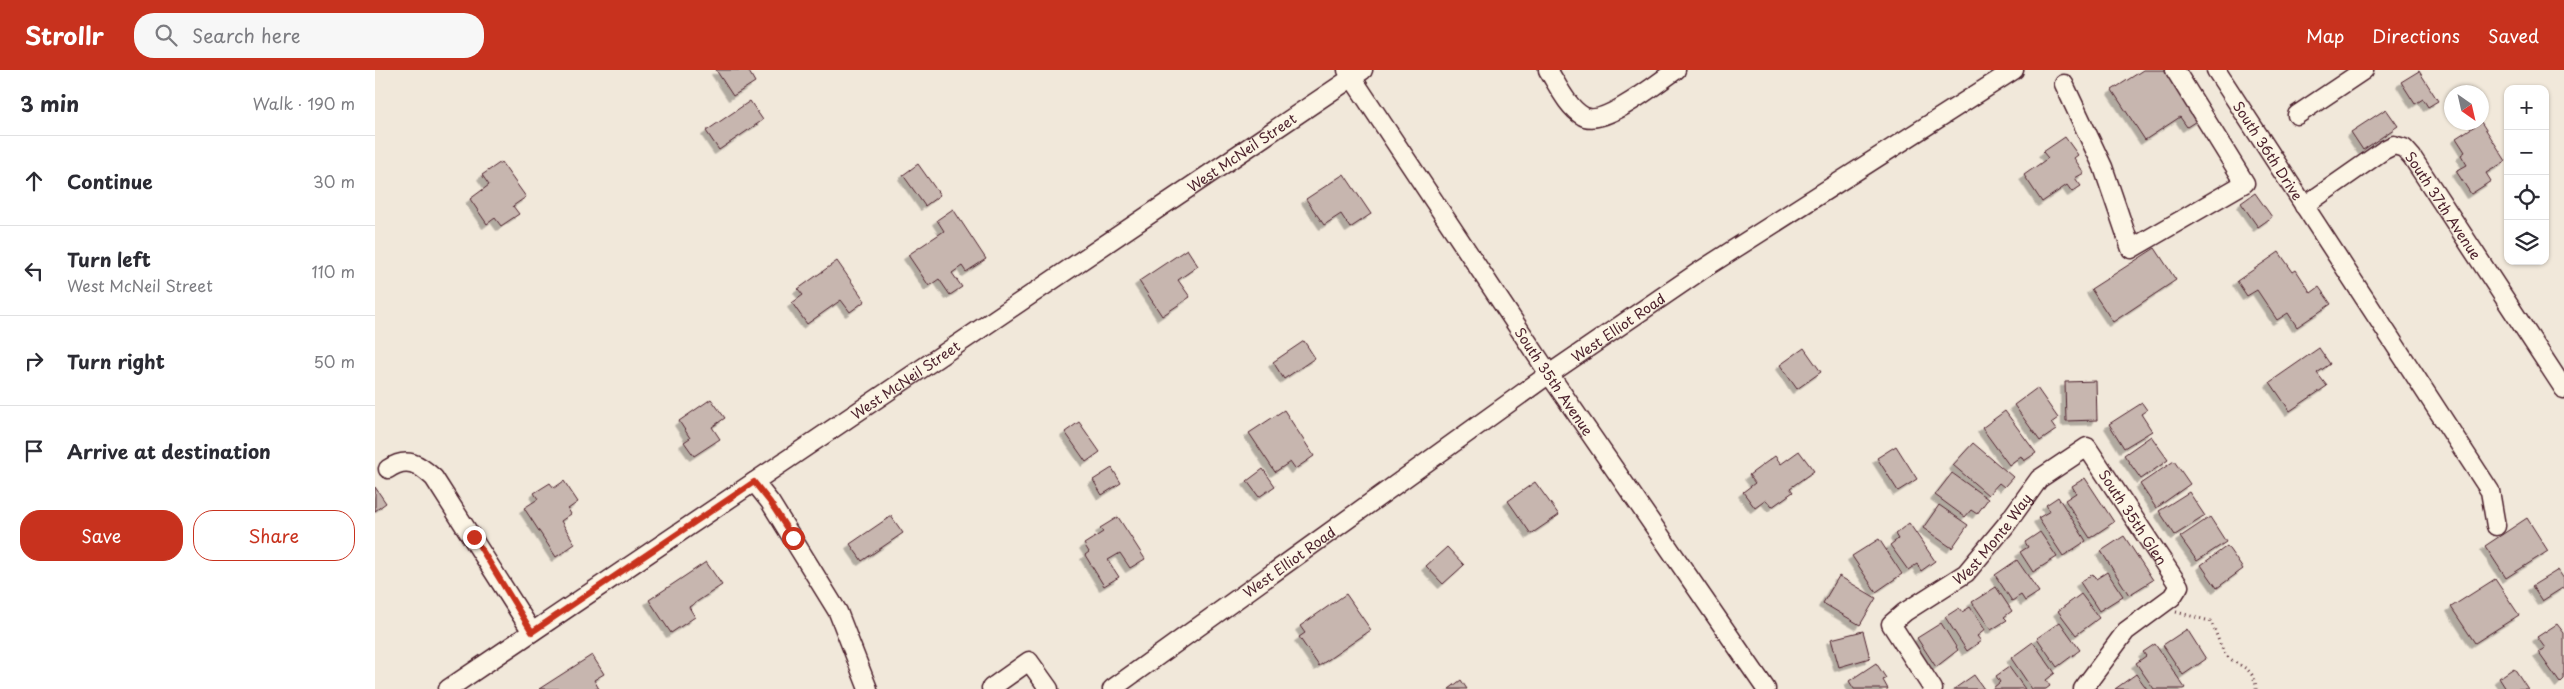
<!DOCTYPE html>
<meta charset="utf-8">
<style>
body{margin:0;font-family:"Playpen Sans",sans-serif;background:#f7f7f7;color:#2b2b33}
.controls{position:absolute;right:15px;top:15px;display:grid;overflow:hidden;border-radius:10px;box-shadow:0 1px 4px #0004}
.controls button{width:45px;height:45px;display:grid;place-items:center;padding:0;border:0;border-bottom:1px solid #e1e1e2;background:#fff;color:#2b2b33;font:25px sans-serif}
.compass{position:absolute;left:2069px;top:15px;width:45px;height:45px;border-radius:50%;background:#fff;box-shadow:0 1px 4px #0004;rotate:146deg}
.stop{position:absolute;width:15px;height:15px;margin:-11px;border:4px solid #c8321e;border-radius:50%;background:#fff}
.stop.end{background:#c8321e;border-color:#fff;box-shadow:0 1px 5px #0008}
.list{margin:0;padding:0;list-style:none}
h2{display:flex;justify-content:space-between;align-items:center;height:65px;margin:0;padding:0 20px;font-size:21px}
h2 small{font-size:16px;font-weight:400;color:#7c7c81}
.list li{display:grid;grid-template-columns:32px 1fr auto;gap:15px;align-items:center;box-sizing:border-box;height:90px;padding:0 20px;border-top:1px solid #e1e1e2}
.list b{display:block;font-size:19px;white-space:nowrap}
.list p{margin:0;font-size:16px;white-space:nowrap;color:#7c7c81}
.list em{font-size:16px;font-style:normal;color:#7c7c81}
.actions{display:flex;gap:10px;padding:15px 20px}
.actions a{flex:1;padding:11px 0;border:1px solid #c8321e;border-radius:20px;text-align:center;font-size:18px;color:#c8321e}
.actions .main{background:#c8321e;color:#fff}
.icon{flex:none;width:28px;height:28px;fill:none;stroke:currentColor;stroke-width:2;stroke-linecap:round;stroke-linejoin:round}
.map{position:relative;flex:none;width:2189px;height:619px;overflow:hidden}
header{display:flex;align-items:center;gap:30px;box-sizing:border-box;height:70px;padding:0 25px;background:#c8321e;color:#fff}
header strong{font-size:24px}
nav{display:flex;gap:28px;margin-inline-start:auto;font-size:18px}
.search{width:350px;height:45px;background:#f7f7f7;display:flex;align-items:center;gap:12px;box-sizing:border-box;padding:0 18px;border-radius:20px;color:#7c7c81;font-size:19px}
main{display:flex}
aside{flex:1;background:#fff}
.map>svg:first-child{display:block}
.building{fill:#c7b6af;stroke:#4a1f2b;filter:url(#shadow)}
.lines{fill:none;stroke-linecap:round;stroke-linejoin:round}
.minor-casing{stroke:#4a1f2b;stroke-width:21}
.path{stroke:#4a1f2b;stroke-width:3;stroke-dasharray:1 4;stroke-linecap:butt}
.minor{stroke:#fcf5e5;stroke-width:18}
.route{stroke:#c8321e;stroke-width:6}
.labels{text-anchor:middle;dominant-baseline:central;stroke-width:4;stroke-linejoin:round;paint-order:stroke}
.street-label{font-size:14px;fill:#4a1f2b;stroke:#fcf5e5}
</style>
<header>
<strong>Strollr</strong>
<div class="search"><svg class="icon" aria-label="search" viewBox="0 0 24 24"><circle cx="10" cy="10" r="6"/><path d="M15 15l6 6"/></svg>Search here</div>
<nav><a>Map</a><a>Directions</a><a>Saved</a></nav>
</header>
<main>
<aside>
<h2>3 min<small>Walk · 190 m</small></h2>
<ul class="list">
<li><svg class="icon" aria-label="ahead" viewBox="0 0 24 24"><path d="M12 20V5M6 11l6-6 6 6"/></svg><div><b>Continue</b></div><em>30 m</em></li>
<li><svg class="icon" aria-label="left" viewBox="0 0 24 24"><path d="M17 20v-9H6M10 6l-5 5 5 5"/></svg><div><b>Turn left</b><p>West McNeil Street</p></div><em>110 m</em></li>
<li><svg class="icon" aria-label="right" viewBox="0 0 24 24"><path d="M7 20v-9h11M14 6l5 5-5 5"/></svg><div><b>Turn right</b></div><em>50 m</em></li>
<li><svg class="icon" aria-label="arrive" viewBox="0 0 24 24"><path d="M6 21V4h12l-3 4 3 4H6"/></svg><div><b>Arrive at destination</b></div></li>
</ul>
<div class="actions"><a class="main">Save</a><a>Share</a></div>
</aside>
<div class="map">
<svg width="2189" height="619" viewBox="0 0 2189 619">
<defs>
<filter id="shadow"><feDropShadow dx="-4.5" dy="4.5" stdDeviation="0" flood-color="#0004"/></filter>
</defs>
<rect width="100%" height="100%" fill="#f1e8da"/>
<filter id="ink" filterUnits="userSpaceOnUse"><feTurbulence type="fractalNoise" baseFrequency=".02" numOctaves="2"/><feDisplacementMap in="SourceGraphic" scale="10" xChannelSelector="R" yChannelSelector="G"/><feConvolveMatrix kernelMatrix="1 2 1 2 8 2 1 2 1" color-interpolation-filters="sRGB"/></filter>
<g filter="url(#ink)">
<path class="building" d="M341,0H373L380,12L358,26Z
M1768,0H1798L1829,46L1812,57L1805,47L1770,70L1737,20Z
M2044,1L2063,31L2053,37L2048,29L2040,34L2026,12Z
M375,31L388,50L344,80L331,61Z
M2011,39L2023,56L1988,80L1976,62Z
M2106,52L2131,91L2111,103L2116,111L2096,124L2081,101L2092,95L2086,85L2090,82L2081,68Z
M1690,67L1703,85L1699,88L1709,103L1700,108L1706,116L1697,122L1692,115L1667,132L1649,105L1673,88L1668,82Z
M126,92L151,127L138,136L144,144L126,156L120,148L112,154L95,129L114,115L107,105Z
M543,94L565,125L550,136L528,105Z
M969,104L996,144L975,158L966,144L949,155L931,129Z
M1880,123L1897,147L1883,157L1866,133Z
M578,139L611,189L591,202L587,196L577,203L587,217L575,225L564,209L554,216L533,185L569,161L562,150Z
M1780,178L1801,210L1738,252L1716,219Z
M812,179L823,196L803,210L815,227L787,246L764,211Z
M1904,182L1918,202L1921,200L1936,223L1944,217L1956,234L1922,257L1913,243L1902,250L1882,220L1872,226L1862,211Z
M462,191L490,231L475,242L466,230L432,254L417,233L428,225L423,219Z
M929,271L940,288L909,309L898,292Z
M1429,278L1446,302L1422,319L1405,295Z
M1944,278L1955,294L1942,303L1952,316L1915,341L1895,312Z
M1721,311L1722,350L1691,351L1690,312Z
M1662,318L1683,348L1676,353L1681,360L1665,371L1639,335Z
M336,329L350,348L337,357L345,369L319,386L309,372L315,368L304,351Z
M1767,333L1772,340L1766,344L1777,361L1749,378L1734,354Z
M909,340L939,386L920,399L915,392L900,402L874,363Z
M1630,341L1661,383L1649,391L1646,386L1634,395L1607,358Z
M704,352L725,382L711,392L690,362Z
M1776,366L1793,390L1766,409L1749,385Z
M1598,373L1638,407L1629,417L1624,413L1613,425L1578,395Z
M1521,376L1542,409L1523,421L1502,388Z
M1424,381L1439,401L1415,418L1418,422L1397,437L1391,430L1380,438L1368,422L1380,413L1374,405L1400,386L1406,394Z
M1799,391L1815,414L1781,438L1765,414Z
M737,398L746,413L727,425L718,410Z
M888,399L900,416L884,427L872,411Z
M1577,403L1613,429L1602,444L1596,440L1590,447L1560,425Z
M1710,408L1739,452L1715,468L1690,430L1701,423L1697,416Z
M189,411L203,432L193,439L196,444L186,451L200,474L181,487L149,438L163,429L159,423L175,413L179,418Z
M1160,412L1184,445L1156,464L1133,431Z
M0,417L11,433L0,441Z
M1814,422L1830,446L1800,465L1784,441Z
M1683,427L1711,471L1688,486L1663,448L1675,441L1671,435Z
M1564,435L1593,455L1577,478L1548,458Z
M516,446L528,463L487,491L475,474Z
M743,447L770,489L755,498L745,483L733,490L744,507L729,516L710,485L714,482L709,474L728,462L725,458Z
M1835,447L1851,472L1822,491L1805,467Z
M2152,448L2173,481L2131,508L2110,476Z
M1534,453L1560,491L1546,501L1542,494L1533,500L1515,475L1523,469L1520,464Z
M1665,462L1682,487L1658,502L1645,482L1653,477L1650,472Z
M1749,466L1778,510L1754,525L1726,481Z
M1504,469L1527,504L1501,522L1477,486Z
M1852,476L1868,499L1842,518L1826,495Z
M1072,477L1089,495L1068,514L1051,496Z
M1642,490L1664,522L1650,531L1646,525L1637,531L1620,505Z
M331,492L347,515L314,537L320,547L296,563L274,530Z
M2183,500L2189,509V517L2167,531L2157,516Z
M1732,502L1748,526L1724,541L1705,512L1718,504L1721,509Z
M1464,506L1501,528L1485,555L1448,533Z
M2120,509L2144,545L2100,573L2076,537Z
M1621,517L1637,541L1629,547L1632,550L1616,560L1597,532Z
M971,524L996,560L944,596L924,567L930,563L925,556Z
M1706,524L1724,548L1701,565L1683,541Z
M1595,537L1610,560L1602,566L1606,571L1592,581L1570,547L1584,538L1587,542Z
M1685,552L1705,580L1682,597L1662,568Z
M1566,553L1583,580L1561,597L1542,568Z
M2182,554L2189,563V609L2185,613L2163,582L2170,578L2162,567Z
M1812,559L1831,589L1808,605L1788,575Z
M1488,561L1495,588L1464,597L1456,569Z
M1658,572L1680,603L1671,610L1675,616L1671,619H1657L1636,588Z
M1780,574L1810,618L1808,619H1779L1761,593L1771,586L1768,582Z
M217,585L229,604L219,610L224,619H164Z
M1501,593L1511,608L1508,610L1513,619H1479L1474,611Z
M1634,597L1650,619H1617L1625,612L1621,606Z
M2139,598L2153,619H2131L2124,608Z
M1761,604L1772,619H1740Z
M1599,605L1609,619H1579Z
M1086,610L1092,619H1074Z"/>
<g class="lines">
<g class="minor-casing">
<g id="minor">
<path id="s1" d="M972,0L1174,304L1391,619"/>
<path d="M1173,0C1182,14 1193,38 1208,46C1227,58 1284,12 1301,0"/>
<path id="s2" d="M1841,0L2115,421L2121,456"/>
<path d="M1689,14L1728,97L1756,179L1870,113L1800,0"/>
<path d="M1922,45L1989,0"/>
<path id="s3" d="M1929,136L2009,80L2019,75L2029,78L2037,87L2189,319"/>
<path d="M13,399C32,386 44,394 59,408L157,562"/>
<path d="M379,412L395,432L463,542L493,619"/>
<path d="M616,618L654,591L674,619"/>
<path id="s4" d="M73,619L988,0"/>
<path id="s5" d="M737,619L1170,307L1325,201L1639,0"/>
<path id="s6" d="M1558,619L1516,554L1530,542L1591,503L1631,455L1664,409L1712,377L1804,516L1797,527L1751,561L1708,619"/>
</g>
</g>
<path class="path" d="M1801,542L1835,551C1842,561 1844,578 1853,587C1864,597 1880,597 1881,619"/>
<use href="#minor" class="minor"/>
</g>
</g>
<g class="lines" filter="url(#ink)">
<path class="route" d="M99,467L157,562L379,412L395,432L418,468"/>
</g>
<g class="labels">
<g class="street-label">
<text stroke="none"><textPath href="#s2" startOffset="96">South 36th Drive</textPath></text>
<text stroke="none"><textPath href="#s4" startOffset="958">West McNeil Street</textPath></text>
<text stroke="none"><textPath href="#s3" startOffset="189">South 37th Avenue</textPath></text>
<text stroke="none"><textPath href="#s5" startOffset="622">West Elliot Road</textPath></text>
<text stroke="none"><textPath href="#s4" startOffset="552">West McNeil Street</textPath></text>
<text stroke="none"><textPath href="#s1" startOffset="374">South 35th Avenue</textPath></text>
<text stroke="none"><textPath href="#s6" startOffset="429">South 35th Glen</textPath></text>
<text stroke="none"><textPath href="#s6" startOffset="211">West Monte Way</textPath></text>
<text stroke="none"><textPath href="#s5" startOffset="218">West Elliot Road</textPath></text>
</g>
</g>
</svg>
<div class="controls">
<button>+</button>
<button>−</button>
<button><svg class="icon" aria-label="locate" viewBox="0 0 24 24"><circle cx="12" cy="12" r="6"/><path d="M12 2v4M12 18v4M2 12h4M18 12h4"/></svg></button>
<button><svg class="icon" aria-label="layers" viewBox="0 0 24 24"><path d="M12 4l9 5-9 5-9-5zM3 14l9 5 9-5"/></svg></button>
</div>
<svg class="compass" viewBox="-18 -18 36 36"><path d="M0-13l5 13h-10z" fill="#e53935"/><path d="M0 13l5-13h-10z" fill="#7c7c81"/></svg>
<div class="stop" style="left:418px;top:468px"></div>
<div class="stop end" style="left:99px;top:467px"></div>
</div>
</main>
